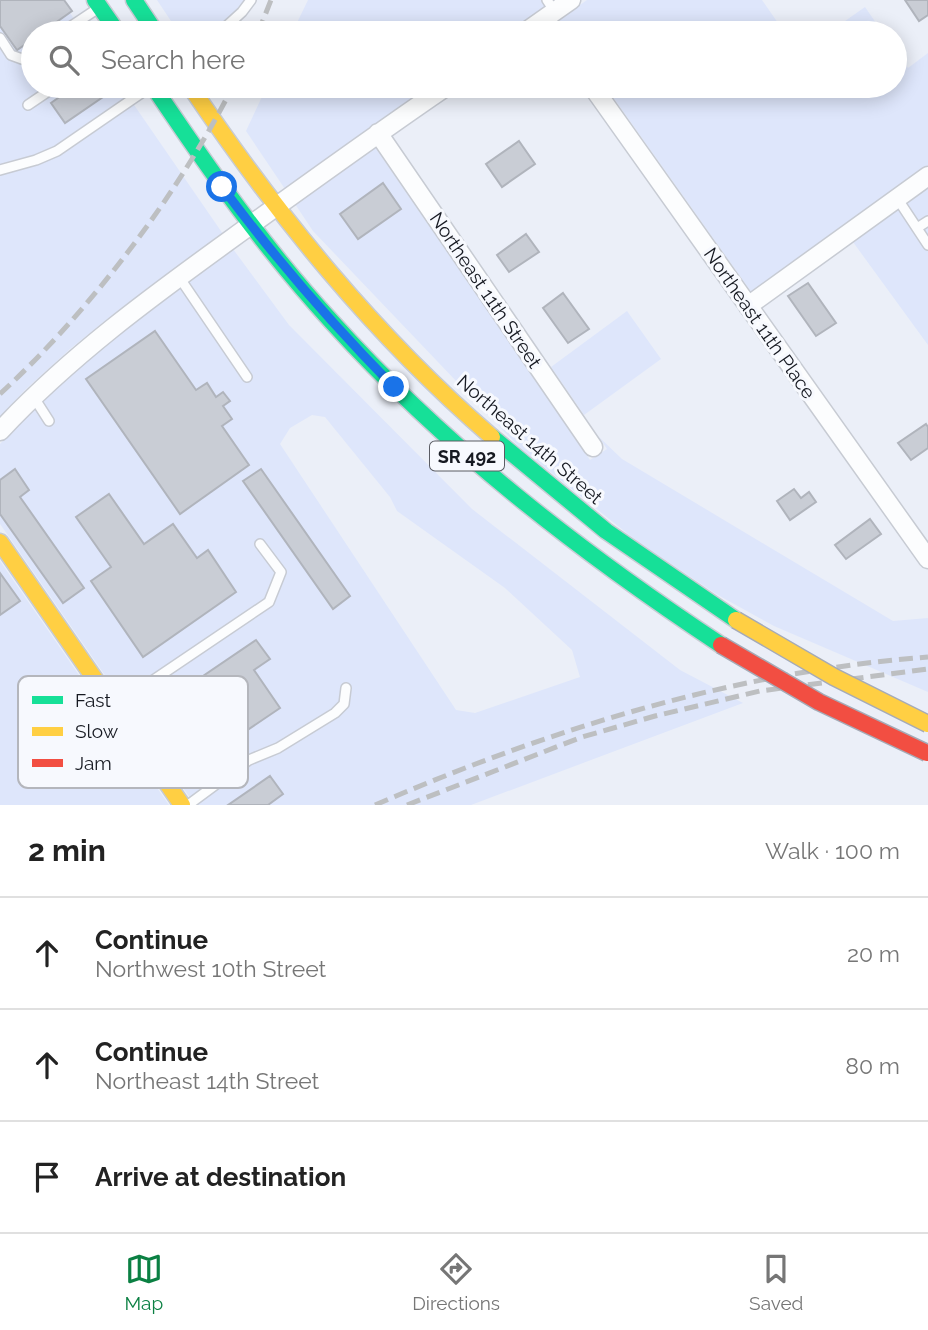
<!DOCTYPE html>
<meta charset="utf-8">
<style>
body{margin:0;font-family:Raleway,sans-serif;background:#f2f2f2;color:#222}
.stop{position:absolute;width:21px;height:21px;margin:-16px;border:5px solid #1a73e8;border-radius:50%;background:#fff}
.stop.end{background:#1a73e8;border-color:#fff;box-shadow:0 2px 7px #0008}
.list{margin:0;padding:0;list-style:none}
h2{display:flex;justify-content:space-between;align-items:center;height:91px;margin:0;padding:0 28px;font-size:30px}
h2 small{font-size:23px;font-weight:400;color:#767676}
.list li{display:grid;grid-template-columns:46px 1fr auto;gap:21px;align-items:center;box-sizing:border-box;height:112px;padding:0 28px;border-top:2px solid #e0e0e0}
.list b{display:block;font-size:26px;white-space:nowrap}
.list p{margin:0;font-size:23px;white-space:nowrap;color:#767676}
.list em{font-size:23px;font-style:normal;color:#767676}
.icon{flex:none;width:38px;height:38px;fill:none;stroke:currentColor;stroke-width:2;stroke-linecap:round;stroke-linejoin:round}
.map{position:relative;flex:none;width:928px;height:805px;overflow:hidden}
.search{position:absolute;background:#fff;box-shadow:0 4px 18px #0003;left:21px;right:21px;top:21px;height:77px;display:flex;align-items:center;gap:18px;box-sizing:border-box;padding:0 24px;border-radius:38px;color:#767676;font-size:26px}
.sheet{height:427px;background:#fff}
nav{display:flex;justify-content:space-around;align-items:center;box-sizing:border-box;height:98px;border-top:2px solid #e0e0e0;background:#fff;font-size:19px;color:#767676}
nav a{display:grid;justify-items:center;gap:4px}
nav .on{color:#0b8043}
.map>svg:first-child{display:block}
.built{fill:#dee6fb;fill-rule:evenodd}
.building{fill:#c9cdd5;stroke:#b0b4bc;stroke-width:2}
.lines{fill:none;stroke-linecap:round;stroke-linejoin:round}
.lane-casing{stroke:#c7cbd3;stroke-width:12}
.street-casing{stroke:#c7cbd3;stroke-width:21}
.fast-casing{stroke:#c7cbd3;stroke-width:19}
.slow-casing{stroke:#c7cbd3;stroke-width:19}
.lane{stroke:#fcfdfe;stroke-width:9}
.street{stroke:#fcfdfe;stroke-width:18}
.fast{stroke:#16e098;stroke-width:16}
.slow{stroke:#ffcf43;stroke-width:16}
.rail{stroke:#bdbfc1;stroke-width:5;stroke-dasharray:14 7;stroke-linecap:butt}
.slow-bridge-casing{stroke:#a5aab6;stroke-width:19;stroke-linecap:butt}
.jam-bridge-casing{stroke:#a5aab6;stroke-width:19;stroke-linecap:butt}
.slow-bridge{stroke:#ffcf43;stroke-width:16}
.jam-bridge{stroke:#f24e42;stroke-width:16}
.route{stroke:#1a73e8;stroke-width:9}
.labels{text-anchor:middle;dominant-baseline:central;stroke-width:6;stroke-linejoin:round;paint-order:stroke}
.shield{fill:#f7f9fe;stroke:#5a5c63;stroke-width:2}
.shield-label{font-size:18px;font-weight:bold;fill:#161921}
.street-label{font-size:19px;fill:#161921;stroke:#f7f9fe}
.key{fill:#f7f9fe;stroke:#b4b6bc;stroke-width:2}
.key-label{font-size:19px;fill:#161921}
</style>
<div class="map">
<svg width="928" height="805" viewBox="0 0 928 805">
<rect width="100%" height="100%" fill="#ebeff8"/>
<path class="built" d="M0,0H61L84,33H33V86H121L223,234L121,308L70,349L25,390L0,417Z
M157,0H250L228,33H179Z
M308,0H556L508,33H292Z
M587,0H762L785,33H568L559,20Z
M865,7L883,33H828Z
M895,50L908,68L928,53V165L752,293L605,86H895Z
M267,86H431L285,189L246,131Z
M375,147L590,460L607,449L599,437L622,459L893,621L928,618V692L774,626L716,594L638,542L520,448L313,231L295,204Z
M928,187V345L853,242Z
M233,249L289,325L472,509L680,670L743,703L471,805H195L0,524V444L39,402L83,363L132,322ZM312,415L325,417L390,497L397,511L505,588L572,650L580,677L475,713L456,710L280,444L290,428Z
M627,311L661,359L584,415L551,367Z
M0,561L169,805H0Z"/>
<path class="building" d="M0,0H64L72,11L41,33H33V39L17,50L0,26Z
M905,0H928V15L919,21Z
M75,86H119L65,123L51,103Z
M519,141L535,164L502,187L486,164Z
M383,183L401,209L358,239L340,214Z
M526,234L539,252L509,272L497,255Z
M808,283L836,323L816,336L788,296Z
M563,293L589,329L568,343L543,308Z
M155,331L196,390L207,383L216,397L223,392L230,401L223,406L232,419L222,426L249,465L180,514L86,379Z
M926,424L928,427V448L911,460L898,443Z
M15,469L29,490L20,497L84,588L63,603L0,514V480Z
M261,469L350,596L333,609L243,481Z
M794,489L801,498L809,492L816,502L790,520L777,501Z
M109,494L144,544L173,524L197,558L208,550L236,592L143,657L91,581L111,567L76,517Z
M870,519L881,534L846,559L835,545Z
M0,573L20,601L0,615Z
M256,640L270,659L254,670L280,708L212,754L188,720L194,716L178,693Z
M270,776L283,794L268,805H228Z"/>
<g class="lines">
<g class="lane-casing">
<path id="lane" d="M547,0L555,12
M61,33L97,9
M219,33L242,12L251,0
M0,38L11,55L22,59L33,52
M28,105L56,86
M0,170L36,160L57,151L150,87
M897,198L928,245
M917,228L928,221
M179,277L247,377
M33,396L49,421
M115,706L269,602L281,572L260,544
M188,805L249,760L278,748L335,713L344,704L346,688"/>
</g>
<g class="street-casing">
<path id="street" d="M545,19L555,33
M524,33L571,0
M592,86L928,559
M378,133L593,447
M748,306L928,176
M0,431C70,356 151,297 234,237C305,186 375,135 447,86"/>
</g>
<g class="fast-casing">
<path id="fast" d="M95,0L118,33
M134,0L156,33
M153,86C208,168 265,249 332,322C446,448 579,551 721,645
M492,437L606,531L736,620"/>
</g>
<g class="slow-casing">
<path id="slow" d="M190,86C277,215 374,335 492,437
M0,542L182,805"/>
</g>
<use href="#lane" class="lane"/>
<use href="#street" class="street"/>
<use href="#fast" class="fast"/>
<use href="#slow" class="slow"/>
<path class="rail" d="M258,33L271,0
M0,394C90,311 178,195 233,86
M375,805C553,728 734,672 928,657
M407,805L582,737L655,716L760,691L928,669"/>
<g class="slow-bridge-casing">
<path id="slow-bridge" d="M736,620L834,677L928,724"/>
</g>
<g class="jam-bridge-casing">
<path id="jam-bridge" d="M721,645L819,702L927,753"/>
</g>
<use href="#slow-bridge" class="slow-bridge"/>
<use href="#jam-bridge" class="jam-bridge"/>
</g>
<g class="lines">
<path class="route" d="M222,187C275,258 332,324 394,387"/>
</g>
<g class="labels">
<rect class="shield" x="430" y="441.5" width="74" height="29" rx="5"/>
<g class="shield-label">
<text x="467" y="456">SR 492</text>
</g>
<g class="street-label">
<text transform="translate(486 290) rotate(56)">Northeast 11th Street</text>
<text transform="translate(760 323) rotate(55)">Northeast 11th Place</text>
<text transform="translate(530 439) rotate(41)">Northeast 14th Street</text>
</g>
</g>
<rect x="18" y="676" width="230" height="112" rx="10" class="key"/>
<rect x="32" y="696" width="31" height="8" fill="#16e098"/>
<rect x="32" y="727" width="31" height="9" fill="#ffcf43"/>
<rect x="32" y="759" width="31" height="8" fill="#f24e42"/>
<g class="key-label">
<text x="75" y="707">Fast</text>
<text x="75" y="738">Slow</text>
<text x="75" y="770">Jam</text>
</g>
</svg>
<div class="stop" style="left:222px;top:187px"></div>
<div class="stop end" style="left:394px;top:387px"></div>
<div class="search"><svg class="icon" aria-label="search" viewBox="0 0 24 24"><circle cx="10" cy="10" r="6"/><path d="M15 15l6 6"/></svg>Search here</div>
</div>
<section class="sheet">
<h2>2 min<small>Walk · 100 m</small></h2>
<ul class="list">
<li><svg class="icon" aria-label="ahead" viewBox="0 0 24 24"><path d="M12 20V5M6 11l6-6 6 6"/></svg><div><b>Continue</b><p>Northwest 10th Street</p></div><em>20 m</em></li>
<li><svg class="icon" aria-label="ahead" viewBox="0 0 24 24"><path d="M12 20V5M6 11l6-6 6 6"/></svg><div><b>Continue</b><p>Northeast 14th Street</p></div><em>80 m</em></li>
<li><svg class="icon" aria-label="arrive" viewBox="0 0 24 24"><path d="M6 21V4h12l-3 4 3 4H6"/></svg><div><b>Arrive at destination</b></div></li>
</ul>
</section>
<nav>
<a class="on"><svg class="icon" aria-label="map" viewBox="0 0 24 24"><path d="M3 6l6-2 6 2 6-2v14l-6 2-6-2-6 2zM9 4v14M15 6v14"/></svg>Map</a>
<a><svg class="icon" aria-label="directions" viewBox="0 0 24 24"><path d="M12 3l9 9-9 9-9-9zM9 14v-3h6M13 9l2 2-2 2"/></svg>Directions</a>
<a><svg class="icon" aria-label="saved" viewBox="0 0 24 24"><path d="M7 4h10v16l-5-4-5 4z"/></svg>Saved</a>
</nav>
